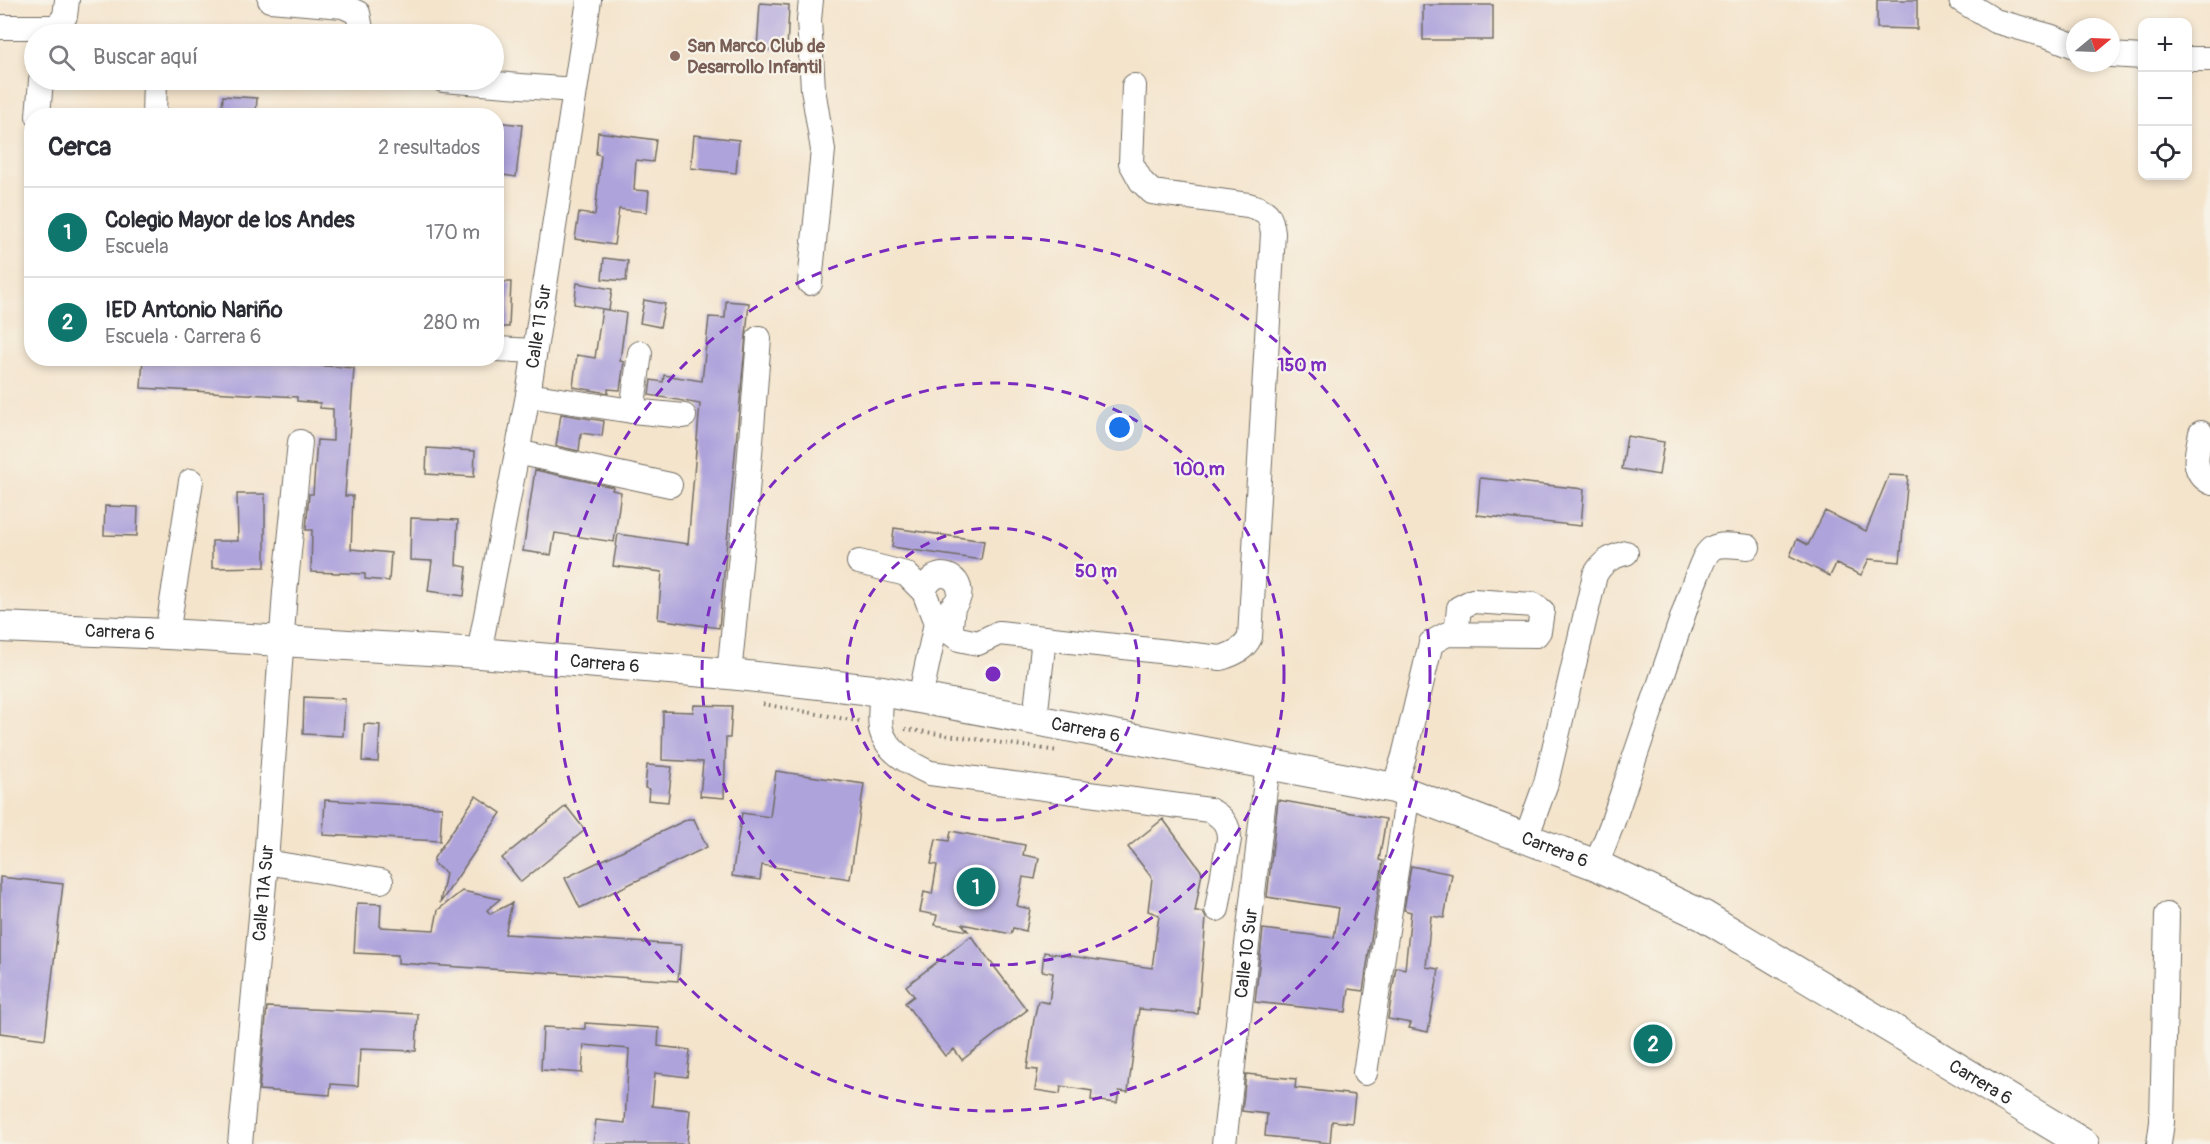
<!DOCTYPE html>
<html lang="es">
<meta charset="utf-8">
<style>
body{margin:0;font-family:Pangolin,sans-serif;background:#f7f7f7;color:#2b2b33}
.controls{position:absolute;right:18px;top:18px;display:grid;overflow:hidden;border-radius:12px;box-shadow:0 3px 9px #0003}
.controls button{width:54px;height:54px;display:grid;place-items:center;padding:0;border:0;border-bottom:2px solid #e1e1e2;background:#fff;color:#2b2b33;font:30px sans-serif}
.compass{position:absolute;left:2066px;top:18px;width:54px;height:54px;border-radius:50%;background:#fff;box-shadow:0 3px 9px #0003;rotate:71deg}
.you{position:absolute;left:1120px;top:428px;width:21px;height:21px;margin:-15px;border:4px solid #fff;border-radius:50%;background:#1a73e8;box-shadow:0 0 0 9px #1a73e833}
.badge{display:grid;place-items:center;width:39px;height:39px;border-radius:50%;background:#0f766e;color:#fff;font-size:20px;font-weight:700}
.pin{position:absolute;translate:-50% -50%;border:3px solid #fff;box-shadow:0 2px 6px #0006}
.list{margin:0;padding:0;list-style:none}
h2{display:flex;justify-content:space-between;align-items:center;height:78px;margin:0;padding:0 24px;font-size:26px}
h2 small{font-size:20px;font-weight:400;color:#7c7c81}
.list li{display:grid;grid-template-columns:39px 1fr auto;gap:18px;align-items:center;box-sizing:border-box;height:90px;padding:0 24px;border-top:2px solid #e1e1e2}
.list b{display:block;font-size:22px;white-space:nowrap}
.list p{margin:0;font-size:20px;white-space:nowrap;color:#7c7c81}
.list em{font-size:20px;font-style:normal;color:#7c7c81}
.icon{flex:none;width:33px;height:33px;fill:none;stroke:currentColor;stroke-width:2;stroke-linecap:round;stroke-linejoin:round}
.map{position:relative;flex:none;width:2210px;height:1144px;overflow:hidden}
.search{position:absolute;background:#fff;box-shadow:0 3px 9px #0003;left:24px;top:24px;width:480px;height:66px;display:flex;align-items:center;gap:15px;box-sizing:border-box;padding:0 21px;border-radius:33px;color:#7c7c81;font-size:22px}
.panel{position:absolute;background:#fff;box-shadow:0 3px 9px #0003;left:24px;top:108px;width:480px;height:258px;border-radius:24px}
.map>svg:first-child{display:block}
.building{fill:#aea3db}
.lines{fill:none;stroke-linecap:round;stroke-linejoin:round}
.minor-casing{stroke:#716c63;stroke-width:26}
.major-casing{stroke:#716c63;stroke-width:32}
.path{stroke:#716c63;stroke-width:4;stroke-dasharray:1.5 4.5;stroke-linecap:butt}
.minor{stroke:#fff;stroke-width:24}
.major{stroke:#fff;stroke-width:30}
.ring{fill:none;stroke:#7b2cbf;stroke-width:3;stroke-dasharray:10 8}
.education-dot{fill:#8d6e63;stroke:#f7f3e8;stroke-width:2}
.labels{text-anchor:middle;dominant-baseline:central;stroke-width:4.5;stroke-linejoin:round;paint-order:stroke}
.education-label{font-size:18px;font-weight:bold;fill:#785e54;stroke:#f7f3e8;text-anchor:start}
.street-label{font-size:18px;fill:#2b2b2b;stroke:#f7f3e8}
.centre{fill:#7b2cbf;stroke:#f7f3e8;stroke-width:3}
.ring-label{font-size:18px;text-anchor:middle;font-weight:bold;fill:#7b2cbf;stroke:#f7f3e8;stroke-width:4.5;stroke-linejoin:round;paint-order:stroke}
</style>
<div class="map">
<svg width="2210" height="1144" viewBox="0 0 2210 1144">
<rect width="100%" height="100%" fill="#f7f3e8"/>
<filter id="ink" filterUnits="userSpaceOnUse"><feTurbulence type="fractalNoise" baseFrequency=".0167" numOctaves="2"/><feDisplacementMap in="SourceGraphic" scale="12" xChannelSelector="R" yChannelSelector="G"/><feConvolveMatrix kernelMatrix="1 2 1 2 8 2 1 2 1" color-interpolation-filters="sRGB"/></filter>
<filter id="wash" filterUnits="userSpaceOnUse"><feTurbulence type="fractalNoise" baseFrequency=".008" numOctaves="4" result="noise"/><feDisplacementMap in="SourceGraphic" scale="24" xChannelSelector="R" yChannelSelector="G"/><feGaussianBlur stdDeviation="1.35" result="paint"/><feColorMatrix in="noise" values="0 0 0 0 0 0 0 0 0 0 0 0 0 0 0 0 0 1.4 0 .05"/><feComposite in="paint" operator="in"/></filter>
<g filter="url(#wash)">
<rect width="100%" height="100%" fill="#f4e4cc"/>
<g id="blocks">
<path class="building" d="M1877,0H1917V29L1877,28Z
M760,3L789,5L787,51L757,49Z
M1423,5H1493V40H1423Z
M223,96L257,98L256,112L222,110Z
M496,122L522,125L516,177L496,174Z
M598,132L656,140L653,162L636,160L634,190L649,191L647,212L619,209L614,245L575,239L579,213L595,215L601,155L596,154Z
M694,135L739,140L736,173L691,168Z
M604,258L628,261L626,281L602,279Z
M496,282H511L509,327H496Z
M577,283L612,289L609,310L574,304Z
M644,300L665,304L660,327L640,323Z
M726,301L749,303L719,628L658,619L662,572L613,566L618,534L688,544L700,404L649,395L651,380L663,382L664,375L702,381L709,317L725,318Z
M602,309L626,313L620,361L624,362L620,390L608,389V393L573,387L577,355L595,358Z
M143,358H299V364L354,368L345,496H353L351,549L391,553L389,581L365,579V574L311,572L312,530H306L309,494H313L317,440L333,441V409L320,408V403L297,401V397L141,388Z
M561,414L604,421L602,436L581,433L579,451L556,446Z
M1627,436L1664,442L1659,475L1622,469Z
M427,448L475,451L474,477L426,474Z
M535,470L613,487L612,490L621,492L614,542L555,533L551,555L523,551Z
M1889,475L1908,476L1900,562L1869,559L1861,575L1836,564L1830,576L1790,556L1797,539L1808,545L1825,511L1866,531Z
M1480,478L1584,489L1581,526L1477,515Z
M237,494H265V567L212,568V541H238Z
M105,506L138,507L137,536L104,535Z
M411,518L458,520L456,565L467,567L464,596L428,591L432,561L410,560Z
M894,528L984,541L981,560L892,547Z
M304,697L345,699L343,736L303,734Z
M694,705L732,706L730,738H726L724,798L700,796L703,762L662,760L663,711L693,712Z
M364,724L380,725L378,762L362,761Z
M647,765L672,767L668,802L648,800L649,789L645,788Z
M776,771L864,784L850,879L762,865L760,880L732,876L742,813L770,817Z
M476,796L501,813L440,903L446,873L434,864V858Z
M325,800L442,807L440,841L323,835Z
M1278,800L1386,819L1379,860L1383,861L1363,991L1349,989L1346,1012L1255,1002L1263,929L1334,938L1339,908L1267,897Z
M566,806L585,830L521,882L502,858Z
M688,819H694L707,847L580,908L565,878Z
M1163,819L1202,872L1195,912H1203L1206,918L1198,1014L1139,1009L1128,1092L1119,1091L1117,1103L1091,1100L1092,1091L1061,1086L1060,1094L1035,1090L1038,1070L1027,1069L1034,1019L1038,1001L1049,1003L1053,973L1042,971L1044,952L1152,968L1159,915L1148,911L1152,878L1128,847Z
M951,831L1025,845L1023,855L1039,858L1035,879L1023,877L1017,906L1030,909L1026,931L1013,928L1011,934L962,924L968,931L935,925L937,915L920,912L924,892L932,894L937,865L931,864L936,839L949,841Z
M1411,866L1452,874L1444,918L1431,916L1426,967L1439,969L1428,1032L1409,1028L1411,1023L1388,1019L1396,967L1405,969L1411,912L1404,910Z
M0,877L63,884L45,1039L0,1033Z
M462,891L500,899L487,910L490,914L512,903L505,934L681,945L678,981L398,963V955L354,953L357,903L381,904L380,927L434,930L438,910Z
M971,936L1027,1010L962,1060L954,1049L945,1056L905,1003L914,996L906,986Z
M267,1007L418,1014L416,1051L360,1049L358,1086L331,1084L330,1095L259,1090Z
M585,1023L659,1028L658,1046L690,1050L687,1077L655,1073L652,1106L690,1110L687,1144H593L596,1120L625,1123L629,1049L584,1045L582,1073L541,1070L543,1027L585,1029Z
M1246,1074L1296,1079L1295,1088L1355,1095L1352,1123L1332,1121L1330,1143L1265,1136L1267,1114L1242,1111Z"/>
</g>
</g>
<g filter="url(#ink)">
<use href="#blocks" fill-opacity="0" stroke="#716c63" stroke-width="1.5"/>
<g class="lines">
<g class="minor-casing">
<g id="minor">
<path d="M270,0L343,6L358,13L362,34"/>
<path d="M1961,0L1995,21L2049,36L2075,46"/>
<path d="M0,27H57L65,16L67,0"/>
<path d="M2111,55L2142,57"/>
<path d="M2188,59H2210"/>
<path d="M443,80L574,90"/>
<path d="M38,116L41,80"/>
<path d="M154,116L155,80"/>
<path d="M810,283L823,150L813,89L809,20L811,0"/>
<path d="M496,349L534,351"/>
<path d="M528,395L632,411L684,416"/>
<path d="M632,411L640,353"/>
<path d="M2201,433C2197,452 2190,471 2210,482"/>
<path d="M517,452L670,485"/>
<path d="M859,562L906,574L924,592L936,623L920,698"/>
<path d="M924,592C934,561 967,578 958,599C955,606 947,612 942,617"/>
<path d="M953,606L951,626L952,634L959,639L978,643L999,633L1044,638"/>
<path d="M167,634L191,481"/>
<path id="s1" d="M479,653L528,395L589,0"/>
<path d="M729,674L746,505L759,338"/>
<path d="M882,691C881,702 879,718 881,729C886,752 911,764 930,773L1209,810C1222,816 1229,824 1229,839L1217,909"/>
<path d="M1035,719L1044,638L1221,658C1233,654 1244,650 1250,637L1273,233C1270,213 1268,211 1248,205L1152,192L1141,181L1131,163L1134,86"/>
<path d="M1394,788L1404,756L1431,643L1447,634L1536,635L1539,631L1542,611L1534,605L1473,601L1459,608L1456,634"/>
<path d="M1526,838L1546,783L1595,575C1603,561 1611,557 1626,553"/>
<path d="M266,862L381,881"/>
<path d="M1596,865L1612,824L1694,583C1709,546 1706,542 1748,547"/>
<path d="M1365,1073L1408,793"/>
<path id="s2" d="M240,1144L266,862L285,592L300,442"/>
<path id="s3" d="M1224,1144L1268,763"/>
<path d="M2159,1144L2162,1122L2167,915"/>
</g>
</g>
<g class="major-casing">
<g id="major">
<path id="s4" d="M0,627L167,634L479,653L729,674L882,691L1394,788L1596,865L1704,916L2084,1144"/>
</g>
</g>
<path class="path" d="M763,704L862,722
M905,729L1058,751"/>
<use href="#minor" class="minor"/>
<use href="#major" class="major"/>
</g>
</g>
<g class="ring">
<circle cx="993" cy="674" r="146"/>
<circle cx="993" cy="674" r="291"/>
<circle cx="993" cy="674" r="437"/>
</g>
<circle class="education-dot" cx="675" cy="56" r="6"/>
<g class="labels">
<g class="education-label">
<text x="687" y="46">San Marco Club de<tspan x="687" dy="21">Desarrollo Infantil</tspan></text>
</g>
<g class="street-label">
<text stroke="none"><textPath href="#s1" startOffset="332">Calle 11 Sur</textPath></text>
<text stroke="none"><textPath href="#s4" startOffset="120">Carrera 6</textPath></text>
<text stroke="none"><textPath href="#s4" startOffset="606">Carrera 6</textPath></text>
<text stroke="none"><textPath href="#s4" startOffset="1092">Carrera 6</textPath></text>
<text stroke="none"><textPath href="#s4" startOffset="1578">Carrera 6</textPath></text>
<text stroke="none"><textPath href="#s2" startOffset="252">Calle 11A Sur</textPath></text>
<text stroke="none"><textPath href="#s3" startOffset="192">Calle 10 Sur</textPath></text>
<text stroke="none"><textPath href="#s4" startOffset="2064">Carrera 6</textPath></text>
</g>
</g>
<circle cx="993" cy="674" r="9" class="centre"/>
<g class="ring-label">
<text x="1302" y="371">150 m</text>
<text x="1199" y="475">100 m</text>
<text x="1096" y="577">50 m</text>
</g>
</svg>
<div class="controls">
<button>+</button>
<button>−</button>
<button><svg class="icon" aria-label="locate" viewBox="0 0 24 24"><circle cx="12" cy="12" r="6"/><path d="M12 2v4M12 18v4M2 12h4M18 12h4"/></svg></button>
</div>
<svg class="compass" viewBox="-18 -18 36 36"><path d="M0-13l5 13h-10z" fill="#e53935"/><path d="M0 13l5-13h-10z" fill="#7c7c81"/></svg>
<div class="you"></div>
<div class="pin badge" style="left:976px;top:887px">1</div>
<div class="pin badge" style="left:1653px;top:1044px">2</div>
<div class="search"><svg class="icon" aria-label="search" viewBox="0 0 24 24"><circle cx="10" cy="10" r="6"/><path d="M15 15l6 6"/></svg>Buscar aquí</div>
<section class="panel">
<h2>Cerca<small>2 resultados</small></h2>
<ul class="list">
<li><span class="badge">1</span><div><b>Colegio Mayor de los Andes</b><p>Escuela</p></div><em>170 m</em></li>
<li><span class="badge">2</span><div><b>IED Antonio Nariño</b><p>Escuela · Carrera 6</p></div><em>280 m</em></li>
</ul>
</section>
</div>
